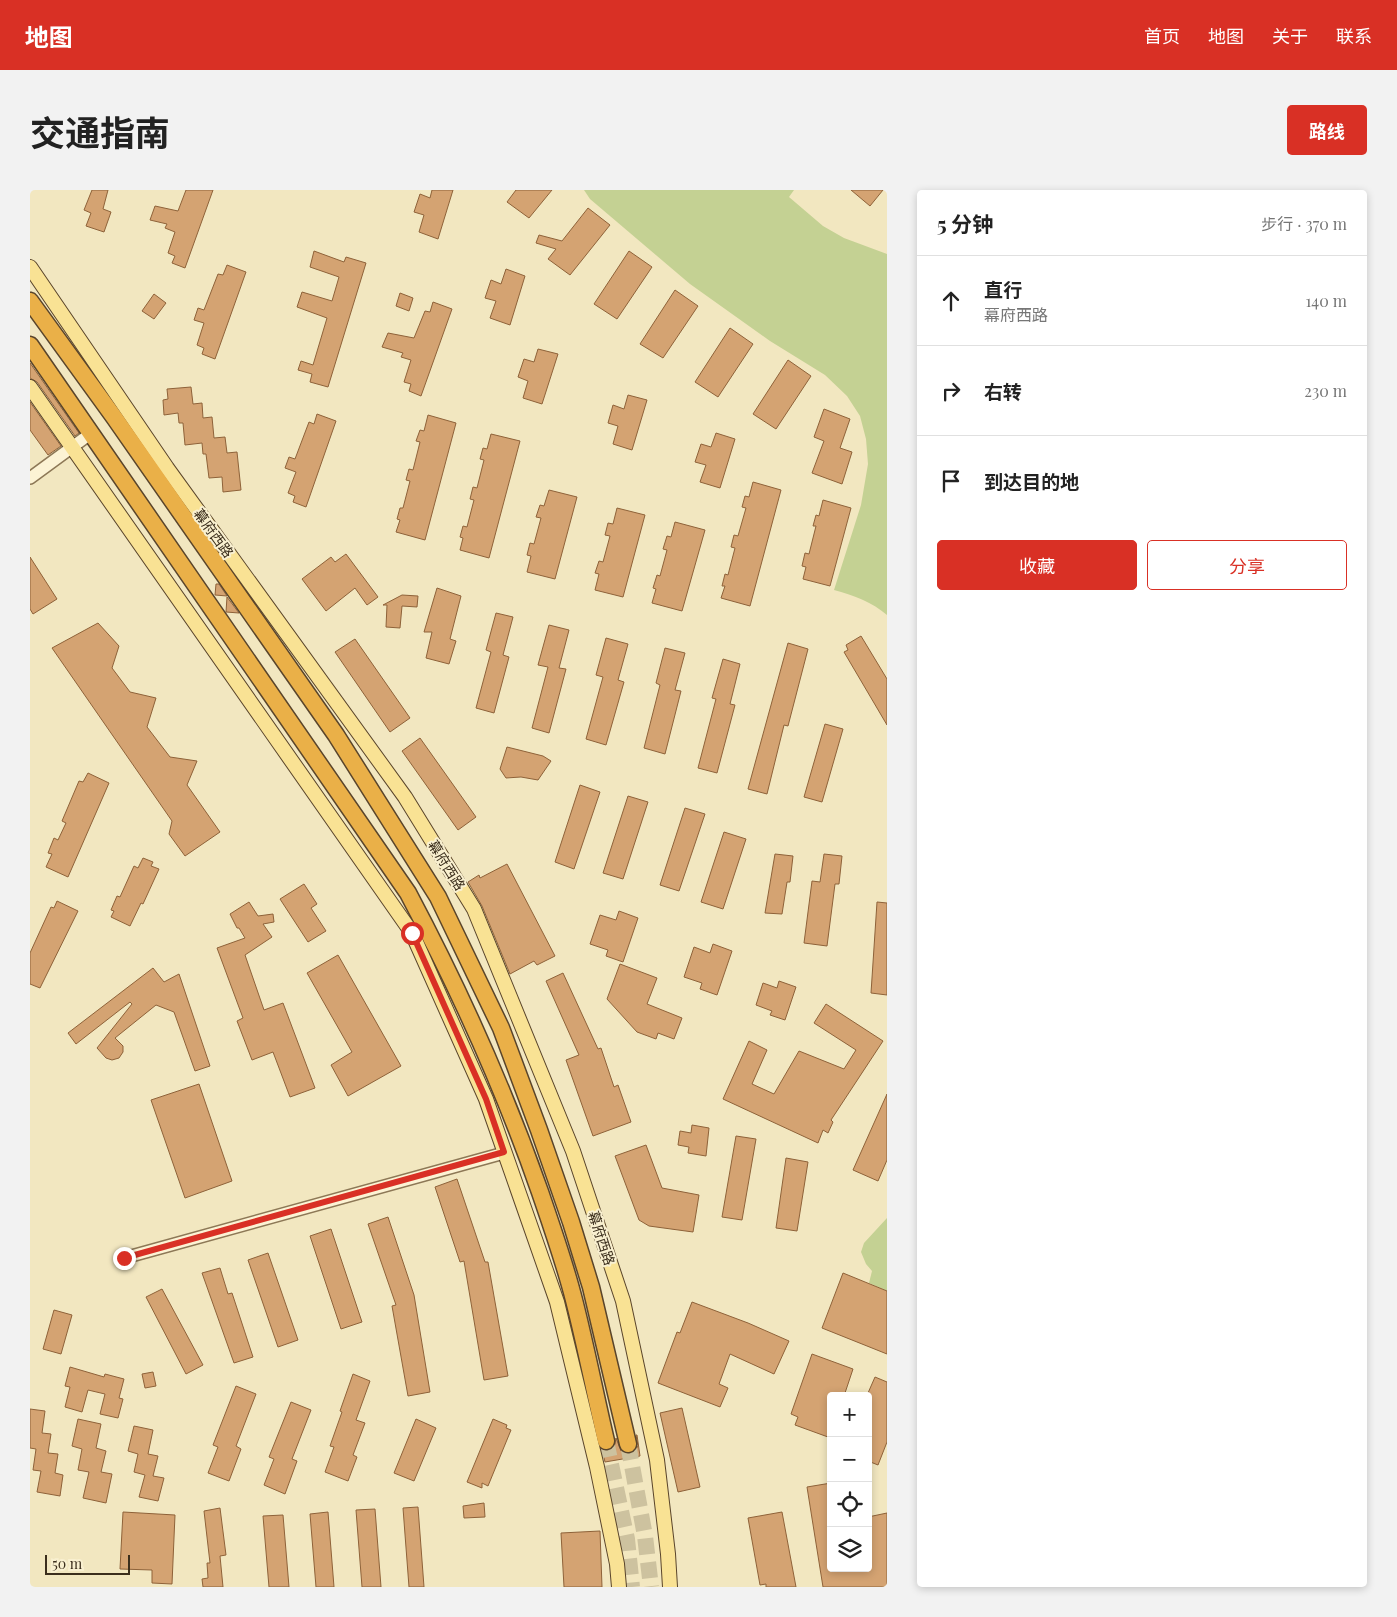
<!DOCTYPE html>
<html lang="zh">
<meta charset="utf-8">
<style>
body{margin:0;font-family:"Playfair Display","Noto Sans SC",serif;background:#f2f2f2;color:#222}
.controls{position:absolute;right:15px;bottom:15px;display:grid;overflow:hidden;border-radius:5px;box-shadow:0 2px 8px #0003}
.controls button{width:45px;height:45px;display:grid;place-items:center;padding:0;border:0;border-bottom:1px solid #e0e0e0;background:#fff;color:#222;font:25px sans-serif}
.scale{position:absolute;left:15px;bottom:12px;width:85px;box-sizing:border-box;padding-left:5px;border:2px solid #3b2e1c;border-top:0;font-size:14px;line-height:18px;white-space:nowrap;color:#3b2e1c;-webkit-text-stroke:4px #f9f0d0;paint-order:stroke}
.stop{position:absolute;width:15px;height:15px;margin:-11px;border:4px solid #d93025;border-radius:50%;background:#fff}
.stop.end{background:#d93025;border-color:#fff;box-shadow:0 1px 5px #0008}
.list{margin:0;padding:0;list-style:none}
h2{display:flex;justify-content:space-between;align-items:center;height:65px;margin:0;padding:0 20px;font-size:21px}
h2 small{font-size:16px;font-weight:400;color:#767676}
.list li{display:grid;grid-template-columns:32px 1fr auto;gap:15px;align-items:center;box-sizing:border-box;height:90px;padding:0 20px;border-top:1px solid #e0e0e0}
.list b{display:block;font-size:19px;white-space:nowrap}
.list p{margin:0;font-size:16px;white-space:nowrap;color:#767676}
.list em{font-size:16px;font-style:normal;color:#767676}
.actions{display:flex;gap:10px;padding:15px 20px}
.actions a{flex:1;padding:11px 0;border:1px solid #d93025;border-radius:5px;text-align:center;font-size:18px;color:#d93025}
.actions .main{background:#d93025;color:#fff}
.icon{flex:none;width:28px;height:28px;fill:none;stroke:currentColor;stroke-width:2;stroke-linecap:round;stroke-linejoin:round}
.map{position:relative;flex:none;width:857px;height:1397px;overflow:hidden;border-radius:5px}
header{display:flex;align-items:center;gap:30px;box-sizing:border-box;height:70px;padding:0 25px;background:#d93025;color:#fff}
header strong{font-size:24px}
nav{display:flex;gap:28px;margin-inline-start:auto;font-size:18px}
.intro{display:flex;align-items:center;justify-content:space-between;box-sizing:border-box;height:120px;padding:0 30px}
h1{margin:0;font-size:35px}
.button{padding:12px 22px;border-radius:5px;background:#d93025;color:#fff;font-size:18px;font-weight:700}
main{display:flex;gap:30px;padding:0 30px}
aside{flex:1;background:#fff;border-radius:5px;box-shadow:0 2px 8px #0003}
.map>svg:first-child{display:block}
.green{fill:#c4d193}
.building{fill:#d4a372;stroke:#8e6239}
.lines{fill:none;stroke-linecap:round;stroke-linejoin:round}
.highway-tunnel{stroke:#cdc29f;stroke-width:16;stroke-dasharray:16 8;stroke-linecap:butt}
.minor-casing{stroke:#8d7856;stroke-width:14}
.major-casing{stroke:#5a452b;stroke-width:16}
.highway-casing{stroke:#5a452b;stroke-width:19}
.minor{stroke:#fcf3d4;stroke-width:11}
.major{stroke:#f9e294;stroke-width:14}
.highway{stroke:#eab048;stroke-width:16}
.route{stroke:#d93025;stroke-width:6}
.labels{text-anchor:middle;dominant-baseline:central;stroke-width:4;stroke-linejoin:round;paint-order:stroke}
.street-label{font-size:14px;fill:#3b2e1c;stroke:#f9f0d0}
</style>
<header>
<strong>地图</strong>
<nav><a>首页</a><a>地图</a><a>关于</a><a>联系</a></nav>
</header>
<div class="intro"><h1>交通指南</h1><a class="button">路线</a></div>
<main>
<div class="map">
<svg width="857" height="1397" viewBox="0 0 857 1397">
<rect width="100%" height="100%" fill="#f2e7c0"/>
<path class="green" d="M554,0H764L759,7L793,36L814,48L857,64V425C842,412 823,405 804,400L831,315L838,274L836,249L830,226L817,206L795,185L740,151L660,94L560,9Z
M857,1028V1101L839,1093L842,1081L836,1074L831,1062L834,1053Z"/>
<path class="building" d="M62,0H78L73,19L81,22L74,42L56,36L61,23L54,20Z
M156,0H183L155,78L142,73L145,66L138,63L145,42L135,38L137,34L120,30L125,16L148,21Z
M402,0H423L408,49L389,42L394,25L384,22L390,4L400,8Z
M486,0H522L499,28L477,12Z
M821,0H853L840,16Z
M558,18L580,35L540,85L518,69L526,59L506,53L509,45L532,51Z
M284,61L314,72L316,67L336,73L298,197L280,192L282,184L268,180L271,171L283,175L297,128L267,117L272,102L302,111L309,87L280,77Z
M599,61L622,77L587,129L564,114Z
M197,75L216,82L185,169L172,164L174,158L167,155L174,133L164,130L168,118L174,120L188,84L193,85Z
M476,79L495,86L480,135L460,128L466,111L455,108L461,90L471,94Z
M645,100L668,116L633,168L610,154Z
M370,103L383,108L379,121L366,116Z
M124,104L136,113L124,129L112,121Z
M403,112L422,119L391,206L379,201L381,194L374,192L381,170L371,167L373,163L352,157L358,143L384,148L395,121L400,122Z
M700,138L723,154L688,207L665,192Z
M508,159L528,164L512,214L493,208L498,191L488,187L494,169L504,172Z
M758,170L781,186L746,239L723,224Z
M0,173L49,243L45,246L7,192L0,188Z
M161,197L163,214L172,213L173,228L182,227L184,248L195,247L197,263L207,262L211,300L193,302L192,287L179,288L176,264H173L172,253L155,255L153,233H149L148,223L134,225L133,210L138,209L137,199Z
M598,205L617,210L602,260L583,254L588,236L578,233L583,215L594,219Z
M0,212L31,256L18,265L0,240Z
M794,219L820,229L810,258L822,262L812,294L782,283L794,251L784,247Z
M287,224L306,231L276,317L263,312L265,306L258,303L266,282L255,278L259,267L265,269L279,232L284,234Z
M398,225L426,233L395,350L366,342L370,330L367,329L370,318H373L380,291L376,290L379,279L383,280L390,252L386,251L390,240L394,241Z
M686,243L705,249L690,298L670,292L676,275L665,272L671,254L681,257Z
M461,244L490,251L459,368L430,360L433,348L430,347L433,336L437,337L444,310L440,309L443,297L447,298L454,270L450,269L453,258L457,259Z
M723,292L751,300L720,416L691,408L695,396H692L695,384L698,385L705,358L701,357L704,345L708,346L716,318L712,317L715,306L719,307Z
M519,300L547,307L525,389L497,382L501,366L497,365L500,353L504,354L511,328L506,327L510,315L514,316Z
M793,310L821,318L800,396L773,389L776,377L772,376L775,363L779,364L786,336H783L786,325L789,326Z
M587,318L615,325L593,407L565,400L569,384L565,383L569,371L573,372L580,346L575,345L578,333L583,334Z
M645,332L675,340L652,421L622,413L626,399L623,398L627,385L630,386L637,360L633,359L637,346L641,347Z
M316,364L348,407L337,415L325,398L296,421L272,389L301,367L305,372Z
M0,367L27,409L3,424L0,419Z
M186,394H189L197,406L185,405Z
M407,398L431,406L420,449L426,451L419,474L396,468L402,442H394Z
M372,405L388,406L387,417L372,416L370,438L356,437L357,415H353Z
M197,407L209,423L196,422Z
M466,423L483,427L473,465L479,467L464,523L446,518L461,462L456,460Z
M68,433L89,456L82,478L100,502L126,508L117,537L140,567L167,571L157,595L190,642L155,666L139,644L142,631L22,458Z
M519,435L539,440L529,478L536,479L519,543L502,538L518,477L508,475Z
M831,446L857,489V535L814,462L818,460L816,455Z
M576,448L598,454L588,490L594,492L576,555L556,549L573,487L566,485Z
M325,449L380,528L360,542L305,462Z
M758,453L778,459L758,536L754,535L737,604L718,599Z
M635,458L655,463L645,500L651,501L635,564L614,558L630,495L626,493Z
M693,469L710,474L700,514L705,515L687,583L668,578L686,509L682,508Z
M795,534L813,539L792,612L774,607Z
M390,548L446,627L428,640L372,561Z
M477,557L513,566L521,571L508,590L491,587L476,588L470,579Z
M58,583L79,593L38,687L16,677L22,664L18,663L24,648L28,650L36,633L32,631L49,591L53,592Z
M550,595L570,602L544,679L525,672Z
M598,606L618,612L593,689L573,683Z
M655,618L675,624L649,701L630,695Z
M694,642L716,649L693,719L671,712Z
M745,664L763,666L760,692H757L752,724L735,723Z
M794,664L812,666L809,694H805L797,756L774,753L782,691L790,692Z
M113,668L123,672L121,676L129,679L113,714L111,713L100,736L81,727L84,721L81,720L87,706L90,707L104,676L108,678Z
M477,674L525,766L507,775L504,771L480,784L452,716L438,692L449,685L450,688Z
M274,694L287,714L281,718L296,741L278,752L250,709Z
M27,711L48,721L10,798L0,794V763L21,717L24,718Z
M219,712L228,726L243,724L244,732L233,734L242,747L215,765L234,820L253,813L285,898L260,907L243,862L222,870L207,831L213,828L187,758L215,748L209,738H207L200,724Z
M847,712L857,713V805L841,803Z
M589,721L608,728L593,772L576,766L578,760L560,754L570,725L586,730Z
M683,754L702,761L687,805L670,799L672,793L654,787L664,757L680,763Z
M308,765L371,876L318,906L301,875L322,862L277,783Z
M590,774L627,788L617,814L652,828L644,849L628,843L626,849L607,842L577,809Z
M123,778L134,792L149,784L180,876L165,881L144,822L126,815L85,848L93,856V862L89,868L82,870L76,868L67,858L102,814L100,812L46,854L38,843Z
M533,783L568,859L571,858L584,897L588,895L601,932L563,946L536,870L549,865L516,791Z
M749,791L766,797L755,830L740,825L742,821L726,815L733,793L747,798Z
M796,814L853,851L801,930L803,932L798,943L793,940L788,953L693,909L719,851L737,860L722,894L744,904L769,861L814,879L826,860L784,833Z
M169,894L202,991L155,1008L121,910Z
M857,904V970L848,991L823,980Z
M662,935L679,938L676,966L658,963L659,957L648,955L650,941L661,943Z
M706,946L726,949L712,1030L692,1027Z
M616,955L632,998L669,1005L663,1042L619,1036L609,1030L585,966Z
M756,968L778,972L767,1041L746,1038Z
M427,989L455,1072H458L478,1186L454,1190L434,1071L430,1072L405,997Z
M358,1027L384,1105L400,1202L378,1206L362,1116L366,1115L338,1034Z
M301,1039L332,1132L311,1139L280,1046Z
M238,1063L268,1150L248,1157L218,1070Z
M190,1078L198,1104L202,1103L223,1167L204,1173L172,1083Z
M813,1083L857,1101V1164L792,1138Z
M132,1099L173,1175L156,1184L116,1107Z
M662,1112L718,1133L759,1151L744,1184L700,1164L689,1194L698,1198L690,1217L628,1193L647,1142L650,1143Z
M24,1120L42,1125L31,1164L13,1159Z
M782,1164L823,1179L814,1206H801V1240L798,1247L765,1235L768,1227L761,1224Z
M40,1177L74,1187L75,1184L94,1189L89,1208L93,1209L88,1228L70,1224L75,1204L58,1200L52,1222L35,1217L40,1197L35,1196Z
M123,1182L126,1196L115,1198L112,1184Z
M323,1184L340,1191L326,1230L335,1233L323,1265L327,1267L318,1291L295,1282L304,1257L300,1256L312,1222L310,1221Z
M845,1187L857,1192V1252L848,1275L838,1271V1203Z
M206,1196L226,1204L206,1256L211,1259L199,1291L178,1283L188,1257L183,1255Z
M261,1212L281,1220L262,1269L267,1271L255,1304L234,1295L244,1269L239,1267Z
M652,1218L670,1297L648,1302L630,1223Z
M0,1219L15,1221L12,1243L21,1244L18,1263L28,1264L25,1283L33,1285L30,1306L7,1302L11,1281L3,1280L6,1259L0,1258Z
M48,1229L71,1234L66,1258L76,1261L71,1282L82,1284L76,1313L53,1308L59,1282L48,1280L52,1259L42,1256Z
M386,1229L406,1238L384,1291L364,1283Z
M463,1229L477,1235L476,1238L481,1240L458,1296L452,1293V1298L437,1292Z
M104,1236L123,1240L118,1264L128,1266L123,1286L134,1288L128,1311L109,1307L115,1285L104,1282L108,1264L98,1261Z
M606,1245H607L610,1266L575,1272L572,1260L578,1261L582,1259L585,1254L586,1248L591,1261L600,1264L604,1262L608,1256Z
M801,1293V1378H838V1327L857,1323V1397H793L777,1297Z
M454,1313L455,1327L434,1328L433,1316Z
M388,1317L394,1397H379L373,1318Z
M190,1318L196,1365L190,1366L193,1397H173L172,1389L178,1388L177,1373H180L174,1321Z
M345,1319L351,1397H332L326,1320Z
M93,1322L145,1325L142,1394L122,1393V1380L90,1379Z
M298,1322L304,1397H286L280,1324Z
M752,1322L766,1397H736V1394L730,1395L718,1328Z
M253,1325L259,1397H239L233,1326Z
M570,1341L572,1397H534L531,1343Z"/>
<g class="lines">
<path class="highway-tunnel" d="M576,1251L597,1349L602,1397
M598,1254L615,1346L621,1397"/>
<g class="minor-casing">
<path id="minor" d="M0,288L60,244
M94,1068L474,963"/>
</g>
<g class="major-casing">
<path id="major" d="M0,77L137,278L375,607L444,719L543,961L593,1111L627,1270L638,1364L640,1397
M0,197L382,743L456,909L527,1112L567,1277L587,1374L589,1397"/>
</g>
<g class="highway-casing">
<path id="highway" d="M0,111L84,227L306,545L408,707L471,838L509,940L541,1032L561,1097L598,1254
M0,155L378,703C429,799 474,899 510,1002C522,1037 535,1074 544,1110C556,1157 565,1204 576,1251"/>
</g>
<use href="#minor" class="minor"/>
<use href="#major" class="major"/>
<use href="#highway" class="highway"/>
</g>
<g class="lines">
<path class="route" d="M94,1068L474,962L456,909L382,743"/>
</g>
<g class="labels">
<g class="street-label">
<text transform="translate(184 343) rotate(54)">幕府西路</text>
<text transform="translate(417 675) rotate(58)">幕府西路</text>
<text transform="translate(572 1048) rotate(72)">幕府西路</text>
</g>
</g>
</svg>
<div class="controls">
<button>+</button>
<button>−</button>
<button><svg class="icon" aria-label="locate" viewBox="0 0 24 24"><circle cx="12" cy="12" r="6"/><path d="M12 2v4M12 18v4M2 12h4M18 12h4"/></svg></button>
<button><svg class="icon" aria-label="layers" viewBox="0 0 24 24"><path d="M12 4l9 5-9 5-9-5zM3 14l9 5 9-5"/></svg></button>
</div>
<div class="scale">50 m</div>
<div class="stop" style="left:382px;top:743px"></div>
<div class="stop end" style="left:94px;top:1068px"></div>
</div>
<aside>
<h2>5 分钟<small>步行 · 370 m</small></h2>
<ul class="list">
<li><svg class="icon" aria-label="ahead" viewBox="0 0 24 24"><path d="M12 20V5M6 11l6-6 6 6"/></svg><div><b>直行</b><p>幕府西路</p></div><em>140 m</em></li>
<li><svg class="icon" aria-label="right" viewBox="0 0 24 24"><path d="M7 20v-9h11M14 6l5 5-5 5"/></svg><div><b>右转</b></div><em>230 m</em></li>
<li><svg class="icon" aria-label="arrive" viewBox="0 0 24 24"><path d="M6 21V4h12l-3 4 3 4H6"/></svg><div><b>到达目的地</b></div></li>
</ul>
<div class="actions"><a class="main">收藏</a><a>分享</a></div>
</aside>
</main>
